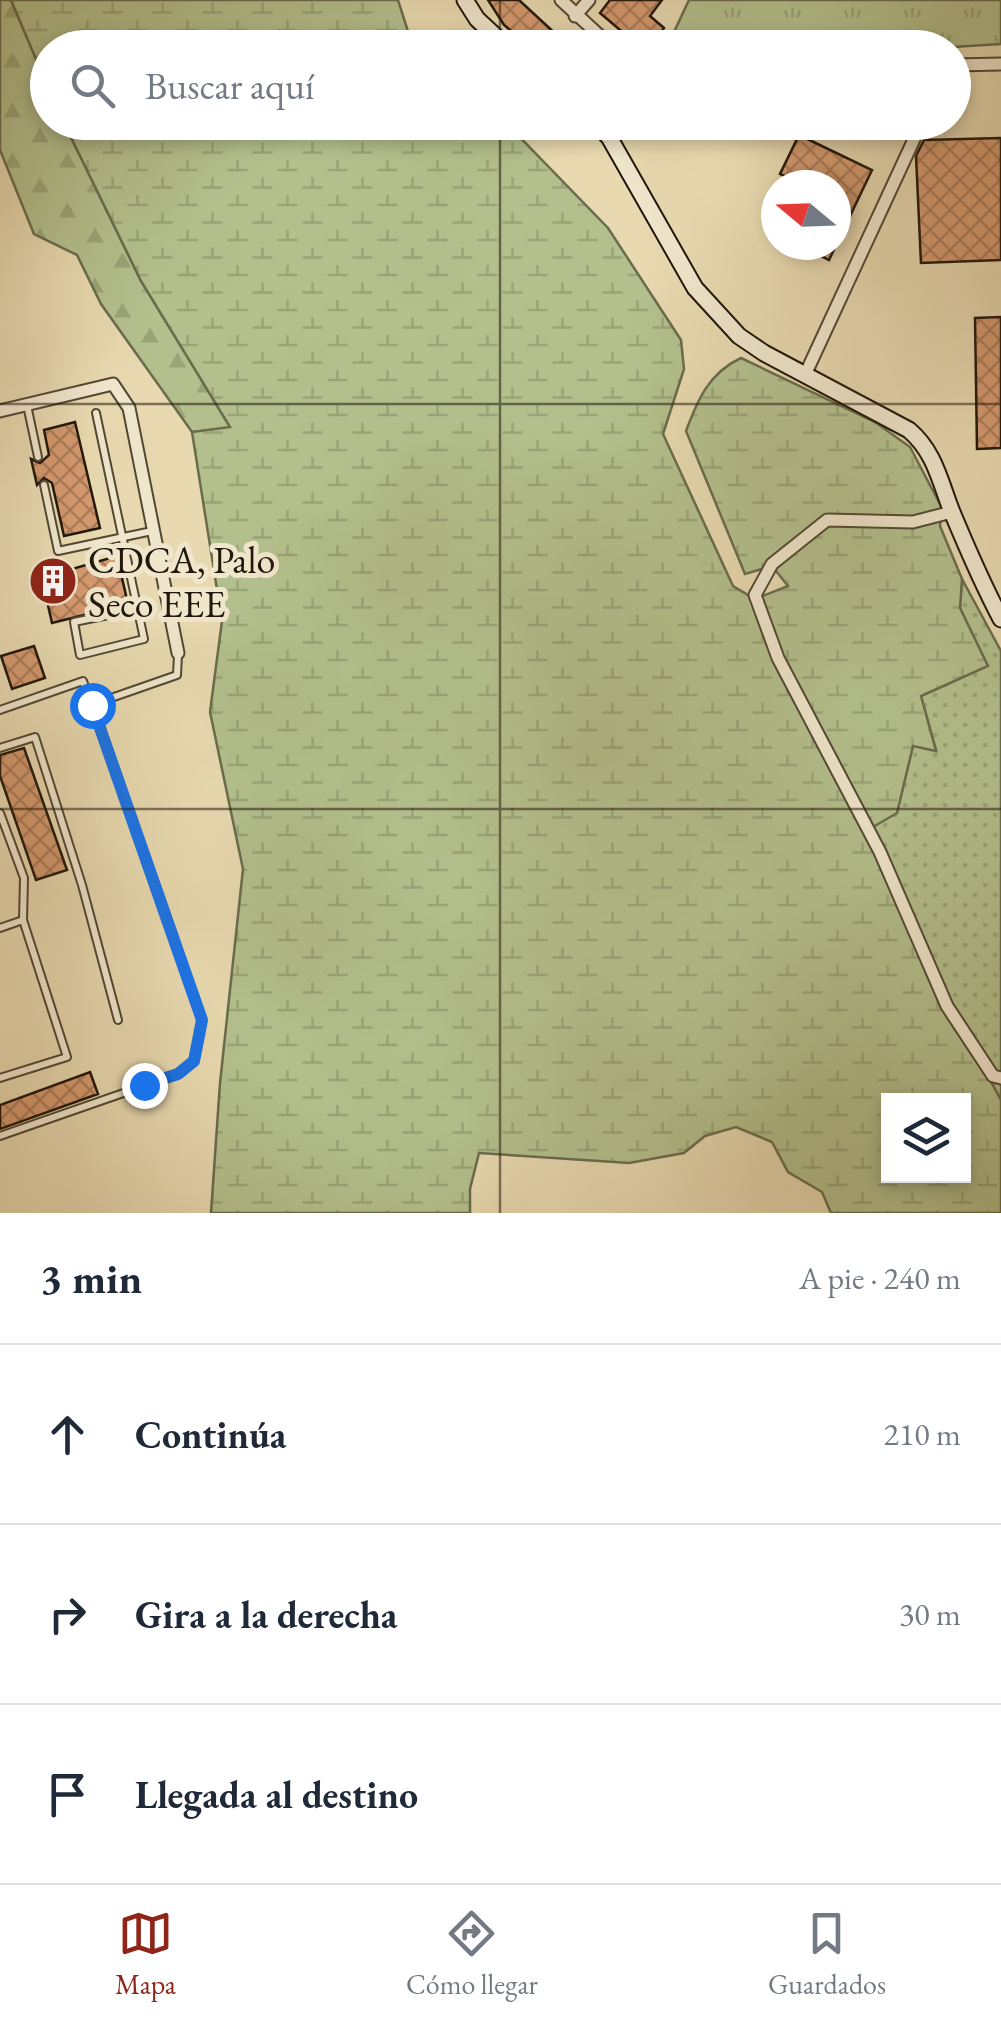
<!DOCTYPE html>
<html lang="es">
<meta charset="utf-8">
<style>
body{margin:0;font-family:"EB Garamond",serif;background:#f6f6f7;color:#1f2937}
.controls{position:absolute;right:30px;bottom:30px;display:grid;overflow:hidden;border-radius:0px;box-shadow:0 5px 15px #0003}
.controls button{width:90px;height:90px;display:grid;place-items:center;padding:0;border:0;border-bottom:2px solid #e0e1e3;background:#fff;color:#1f2937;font:50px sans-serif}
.compass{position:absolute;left:761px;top:170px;width:90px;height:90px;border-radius:50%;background:#fff;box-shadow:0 5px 15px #0003;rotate:289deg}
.stop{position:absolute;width:30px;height:30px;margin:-22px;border:8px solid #1a73e8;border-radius:50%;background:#fff}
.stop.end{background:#1a73e8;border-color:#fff;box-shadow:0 2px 10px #0008}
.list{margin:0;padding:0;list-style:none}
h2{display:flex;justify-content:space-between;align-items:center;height:130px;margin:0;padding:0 40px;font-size:42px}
h2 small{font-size:32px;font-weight:400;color:#747a83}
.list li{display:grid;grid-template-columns:65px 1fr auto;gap:30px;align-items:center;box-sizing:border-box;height:180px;padding:0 40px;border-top:2px solid #e0e1e3}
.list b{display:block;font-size:38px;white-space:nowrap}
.list em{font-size:32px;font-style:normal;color:#747a83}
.icon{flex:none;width:55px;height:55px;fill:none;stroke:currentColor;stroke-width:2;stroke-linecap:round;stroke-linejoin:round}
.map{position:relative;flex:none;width:1001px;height:1213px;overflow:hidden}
.search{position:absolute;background:#fff;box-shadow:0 5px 15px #0003;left:30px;right:30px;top:30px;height:110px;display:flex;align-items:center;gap:25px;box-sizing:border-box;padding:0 35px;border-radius:55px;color:#747a83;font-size:38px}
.sheet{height:670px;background:#fff}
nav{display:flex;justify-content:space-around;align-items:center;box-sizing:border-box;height:140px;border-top:2px solid #e0e1e3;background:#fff;font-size:28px;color:#747a83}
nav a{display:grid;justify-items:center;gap:5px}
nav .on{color:#8f2418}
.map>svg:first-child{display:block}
.grass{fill:url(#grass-dots);stroke:#6a6c4c;stroke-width:2.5}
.forest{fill:url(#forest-firs);stroke:#6a6c4c;stroke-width:2.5}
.wetland{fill:url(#wetland-marsh);stroke:#6a6c4c;stroke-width:2.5;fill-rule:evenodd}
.park{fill:url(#park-tufts);stroke:#6a6c4c;stroke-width:2.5}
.building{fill:url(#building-cross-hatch);stroke:#21170b;stroke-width:2.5}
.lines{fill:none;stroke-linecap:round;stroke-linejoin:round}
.lane-casing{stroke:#534834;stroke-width:10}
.street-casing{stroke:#534834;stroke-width:15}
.secondary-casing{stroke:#21170b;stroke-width:19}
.lane{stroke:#f0e6cc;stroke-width:6}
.street{stroke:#f0e6cc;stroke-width:11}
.secondary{stroke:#f0e6cc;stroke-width:15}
.route{stroke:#1a73e8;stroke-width:12}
.grid{fill:none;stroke:#21170b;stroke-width:2.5;stroke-opacity:0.55}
.labels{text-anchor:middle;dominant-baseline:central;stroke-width:10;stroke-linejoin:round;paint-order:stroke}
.poi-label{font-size:38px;fill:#21170b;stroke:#f0e6cc;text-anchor:start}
</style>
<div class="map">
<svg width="1001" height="1213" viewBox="0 0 1001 1213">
<defs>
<pattern id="grass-dots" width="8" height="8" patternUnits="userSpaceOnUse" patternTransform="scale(2.5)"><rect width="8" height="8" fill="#b3c08d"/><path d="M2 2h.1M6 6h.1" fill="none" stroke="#9aa478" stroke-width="1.8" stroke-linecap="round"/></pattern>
<pattern id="forest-firs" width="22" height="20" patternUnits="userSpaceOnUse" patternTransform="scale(2.5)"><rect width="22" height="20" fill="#b3c08d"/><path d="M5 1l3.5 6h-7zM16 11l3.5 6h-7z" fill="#9aa478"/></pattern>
<pattern id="wetland-marsh" width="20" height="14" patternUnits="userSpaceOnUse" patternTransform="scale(2.5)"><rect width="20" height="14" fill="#b3c08d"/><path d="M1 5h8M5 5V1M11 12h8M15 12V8" fill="none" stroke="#9aa478"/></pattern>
<pattern id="park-tufts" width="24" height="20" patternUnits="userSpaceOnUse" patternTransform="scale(2.5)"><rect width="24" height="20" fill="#b3c08d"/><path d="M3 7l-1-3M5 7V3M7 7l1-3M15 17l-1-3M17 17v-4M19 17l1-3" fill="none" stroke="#9aa478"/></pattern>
<pattern id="building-cross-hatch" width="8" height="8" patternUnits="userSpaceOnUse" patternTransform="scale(2.5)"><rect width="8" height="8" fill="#d4996e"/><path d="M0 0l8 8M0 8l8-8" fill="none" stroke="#ac7c59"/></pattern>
</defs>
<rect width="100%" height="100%" fill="#e8d9b0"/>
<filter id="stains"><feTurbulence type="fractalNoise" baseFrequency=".002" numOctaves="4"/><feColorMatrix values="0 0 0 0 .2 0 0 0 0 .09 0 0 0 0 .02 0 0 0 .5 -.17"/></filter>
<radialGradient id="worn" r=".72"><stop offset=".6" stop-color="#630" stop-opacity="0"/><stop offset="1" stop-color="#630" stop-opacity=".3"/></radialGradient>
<path class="grass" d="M962,579L1001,651V1100L922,956L872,827L897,812L913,745L936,750L921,696L987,666L960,608Z"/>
<path class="forest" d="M0,0H11L47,85L48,122L64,123L141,281L231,428L192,432L101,304L77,255L34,234L0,150Z"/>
<path class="wetland" d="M11,0H398L413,47L48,48L47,85Z
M64,123H506L608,228L681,340L684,369L663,434L733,586L755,599L788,586L772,566L745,574L686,431C698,399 709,373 741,358L875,422L910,447L942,508L940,526L962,579L960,608L988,666L921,696L936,751L913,746L897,813L873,827L922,956L1001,1100V1213H831L822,1192L788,1172L772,1142L736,1127L705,1136L684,1153L629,1163L479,1153L470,1189V1213H211L220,1083L243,869L210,712L222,621L192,432L230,427L141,281ZM888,1100H964V1176H888Z"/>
<path class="park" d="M689,0H1001V44L937,48L667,47Z"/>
<path class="building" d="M488,0H519L571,48H531L504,25Z
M610,0H662L650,16L664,28L649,48H635L624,38L626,35L600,13Z
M799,135L872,170L829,260L799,245H836V185H803L780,174Z
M1001,138V260L921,263L916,156L924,140Z
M1001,317V448L977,449L975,318Z
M75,422L100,528L64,536L52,483L44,478L37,485L31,459L40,463L49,455L44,430Z
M117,556L128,604L52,623L40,570L61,565L62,572Z
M34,646L45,678L12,689L1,656Z
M24,748L67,870L36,880L0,776V755Z
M90,1072L98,1094L0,1129V1105Z"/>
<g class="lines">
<g class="lane-casing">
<path id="lane" d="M27,405L38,457
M96,413L144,639L80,655L74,622L138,609
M44,485L58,551L152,531
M91,705L177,675L178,655
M0,710L83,681L202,1020L194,1061L178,1074L0,1136
M0,748L35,737L82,885L118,1020
M0,813L24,878L23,920
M0,928L23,920L67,1057L0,1078"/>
</g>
<g class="street-casing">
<path id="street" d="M561,0L613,48
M575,16L589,0
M954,65L1001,64
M609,137L654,122
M805,375L922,122
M0,411L113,384L129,408L178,653
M952,512L913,522L827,520L772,564L755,595L778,658L880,852L947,1006L993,1076L1001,1078"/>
</g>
<g class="secondary-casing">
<path id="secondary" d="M465,0L477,19L508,48
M594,122L609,137L695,288L739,336L764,353L909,430C935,452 940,482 952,512C967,548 983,585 1001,619"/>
</g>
<use href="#lane" class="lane"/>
<use href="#street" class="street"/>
<use href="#secondary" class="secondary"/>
</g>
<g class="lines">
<path class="route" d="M92,705L202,1020L194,1061L178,1074L144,1085"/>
</g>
<path class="grid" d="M500,0V48M500,122V1213M0,404H1001M0,809H1001"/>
<defs>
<g id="building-disc" transform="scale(2.5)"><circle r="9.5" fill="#8f2418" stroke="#f0e6cc"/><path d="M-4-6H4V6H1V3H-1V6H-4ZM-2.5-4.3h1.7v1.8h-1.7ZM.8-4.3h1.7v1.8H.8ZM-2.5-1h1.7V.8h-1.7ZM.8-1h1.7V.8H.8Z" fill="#fff"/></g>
</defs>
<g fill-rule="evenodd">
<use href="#building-disc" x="53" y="581"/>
</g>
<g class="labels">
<g class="poi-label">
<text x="88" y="559">CDCA, Palo<tspan x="88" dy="44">Seco EEE</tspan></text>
</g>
</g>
<rect width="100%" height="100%" filter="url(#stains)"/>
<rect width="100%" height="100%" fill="url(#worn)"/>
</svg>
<div class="controls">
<button><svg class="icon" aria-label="layers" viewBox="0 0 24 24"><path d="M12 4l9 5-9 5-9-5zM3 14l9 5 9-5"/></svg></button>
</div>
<svg class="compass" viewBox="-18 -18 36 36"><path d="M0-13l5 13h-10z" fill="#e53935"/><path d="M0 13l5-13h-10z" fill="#747a83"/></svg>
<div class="stop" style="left:92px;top:705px"></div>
<div class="stop end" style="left:144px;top:1085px"></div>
<div class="search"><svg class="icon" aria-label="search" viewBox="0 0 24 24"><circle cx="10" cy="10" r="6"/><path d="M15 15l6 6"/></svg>Buscar aquí</div>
</div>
<section class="sheet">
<h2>3 min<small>A pie · 240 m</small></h2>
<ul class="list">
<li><svg class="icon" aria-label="ahead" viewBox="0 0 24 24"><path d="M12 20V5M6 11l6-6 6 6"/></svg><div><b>Continúa</b></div><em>210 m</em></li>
<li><svg class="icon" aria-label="right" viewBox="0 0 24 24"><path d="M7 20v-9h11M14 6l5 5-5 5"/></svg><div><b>Gira a la derecha</b></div><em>30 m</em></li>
<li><svg class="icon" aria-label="arrive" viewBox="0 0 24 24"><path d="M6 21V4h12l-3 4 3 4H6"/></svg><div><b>Llegada al destino</b></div></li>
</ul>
</section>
<nav>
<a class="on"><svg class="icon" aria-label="map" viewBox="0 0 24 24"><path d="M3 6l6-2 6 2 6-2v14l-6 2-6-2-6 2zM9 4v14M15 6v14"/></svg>Mapa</a>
<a><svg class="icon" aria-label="directions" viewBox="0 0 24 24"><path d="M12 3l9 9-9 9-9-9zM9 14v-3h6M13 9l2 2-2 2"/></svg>Cómo llegar</a>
<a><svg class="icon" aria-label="saved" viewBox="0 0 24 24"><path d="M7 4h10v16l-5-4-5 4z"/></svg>Guardados</a>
</nav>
